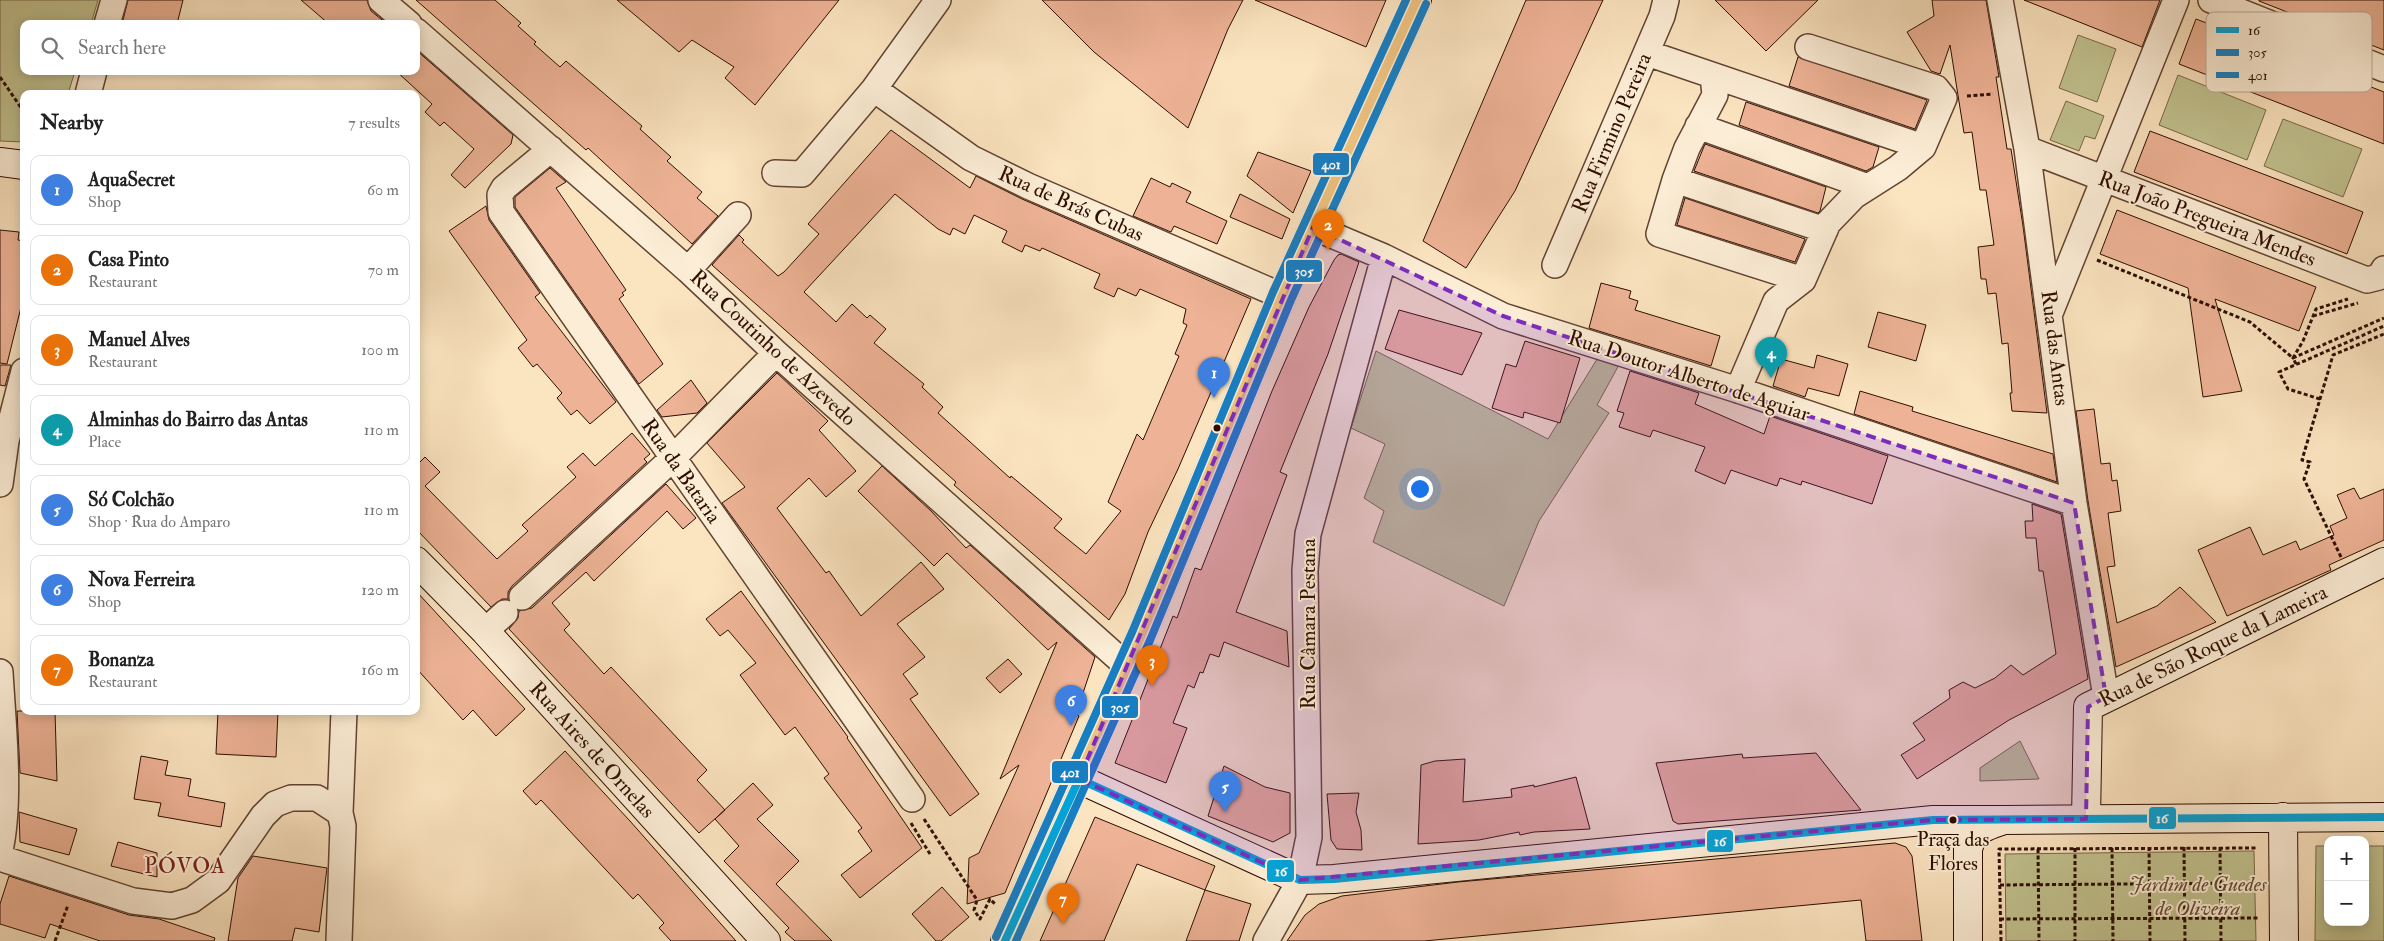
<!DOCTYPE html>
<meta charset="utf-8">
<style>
body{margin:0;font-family:"IM FELL Double Pica",serif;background:#f2f2f2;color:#222}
.controls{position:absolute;right:15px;bottom:15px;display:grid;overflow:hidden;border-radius:10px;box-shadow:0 2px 12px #0003}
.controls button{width:45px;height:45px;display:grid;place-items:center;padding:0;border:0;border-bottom:1px solid #e0e0e0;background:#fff;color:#222;font:25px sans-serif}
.you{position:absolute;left:1419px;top:488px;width:18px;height:18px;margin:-12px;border:4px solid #fff;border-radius:50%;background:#1a73e8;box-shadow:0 0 0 8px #1a73e833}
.badge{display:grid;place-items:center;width:32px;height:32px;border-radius:50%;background:#7c3aed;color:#fff;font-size:16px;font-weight:700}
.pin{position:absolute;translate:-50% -41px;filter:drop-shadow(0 1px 2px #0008)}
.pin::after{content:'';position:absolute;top:26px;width:18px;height:15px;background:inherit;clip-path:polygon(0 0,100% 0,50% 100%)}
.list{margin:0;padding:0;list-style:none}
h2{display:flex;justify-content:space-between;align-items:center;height:65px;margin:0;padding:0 20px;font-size:21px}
h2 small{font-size:16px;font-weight:400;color:#767676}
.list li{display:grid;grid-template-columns:32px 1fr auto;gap:15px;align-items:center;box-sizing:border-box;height:70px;margin:0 10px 10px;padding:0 10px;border:1px solid #e0e0e0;border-radius:10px}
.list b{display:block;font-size:19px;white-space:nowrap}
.list p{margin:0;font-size:16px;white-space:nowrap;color:#767676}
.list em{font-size:16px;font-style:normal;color:#767676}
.icon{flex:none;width:28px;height:28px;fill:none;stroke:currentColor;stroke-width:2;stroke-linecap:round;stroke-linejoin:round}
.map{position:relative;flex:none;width:2384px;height:941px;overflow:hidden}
.search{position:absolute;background:#fff;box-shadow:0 2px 12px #0003;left:20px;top:20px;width:400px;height:55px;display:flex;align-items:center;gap:12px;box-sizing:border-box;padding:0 18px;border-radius:10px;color:#767676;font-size:19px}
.panel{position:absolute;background:#fff;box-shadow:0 2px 12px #0003;left:20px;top:90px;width:400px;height:625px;border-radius:10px}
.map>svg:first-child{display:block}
.green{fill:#c2c390;stroke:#786848}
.building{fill:#eeb396;stroke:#2e0d01;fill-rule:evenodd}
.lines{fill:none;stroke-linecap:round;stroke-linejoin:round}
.street-casing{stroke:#614331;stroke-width:28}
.secondary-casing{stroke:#2e0d01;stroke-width:30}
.primary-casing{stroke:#2e0d01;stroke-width:30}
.path{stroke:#2e0d01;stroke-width:3;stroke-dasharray:4 2.5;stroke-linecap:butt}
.street{stroke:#fcedd6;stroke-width:25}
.secondary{stroke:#fcedd6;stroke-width:28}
.primary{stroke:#eec280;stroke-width:28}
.bus-1-casing{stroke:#fcedd6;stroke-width:11}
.bus-2-casing{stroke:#fcedd6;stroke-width:11}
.bus-3-casing{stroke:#fcedd6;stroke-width:11}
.bus-1{stroke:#05a2d7;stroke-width:8}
.bus-2{stroke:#187ec2;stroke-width:8}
.bus-3{stroke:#187ec2;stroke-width:8}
.marked{fill:#7b2cbf;fill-opacity:0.2;stroke:#7b2cbf;stroke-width:4;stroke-dasharray:10 6;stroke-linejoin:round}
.bus-dot{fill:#2e0d01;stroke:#fcedd6;stroke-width:2}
.labels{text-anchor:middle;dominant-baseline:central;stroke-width:4;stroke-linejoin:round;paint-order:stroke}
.bus-label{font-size:20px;fill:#2e0d01;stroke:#fcedd6}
.street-label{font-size:21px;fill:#2e0d01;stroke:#fcedd6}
.park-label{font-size:21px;font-style:italic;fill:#624d33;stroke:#fcedd6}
.neighbourhood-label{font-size:22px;letter-spacing:1px;fill:#7a1f14;stroke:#fcedd6}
.key{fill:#fcedd6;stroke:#beaa96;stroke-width:1}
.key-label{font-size:14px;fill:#2e0d01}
.line-badge{stroke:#fcedd6;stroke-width:2}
.badge-label{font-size:14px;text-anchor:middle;font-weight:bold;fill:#fff}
</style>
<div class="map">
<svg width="2384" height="941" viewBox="0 0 2384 941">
<rect width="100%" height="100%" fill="#fbe4c0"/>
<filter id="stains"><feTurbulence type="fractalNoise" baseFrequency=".004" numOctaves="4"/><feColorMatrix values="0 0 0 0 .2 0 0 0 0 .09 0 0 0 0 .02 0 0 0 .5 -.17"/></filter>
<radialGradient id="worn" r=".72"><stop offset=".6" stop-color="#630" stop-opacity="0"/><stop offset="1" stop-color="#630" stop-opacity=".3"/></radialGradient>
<path class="green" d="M0,0H98L91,24H24V71H75L68,94H24V142L0,141Z
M2078,35L2116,49L2097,102L2059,88Z
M2178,75L2266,110L2247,160L2159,125Z
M2066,101L2104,116L2095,139L2085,136L2079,151L2050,140Z
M2283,119L2362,149L2343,197L2264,166Z
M1376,351L1548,439L1602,351L1620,363L1597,405L1609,413L1539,521L1504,606L1373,542L1384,511L1364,498L1385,444L1351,428Z
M2020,741L2039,779L1980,781V768Z
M2316,846H2328V922H2365V846H2384V941H2315Z
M2254,851L2256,941H2006L2005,854Z"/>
<path class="building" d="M128,0H183L177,24H122Z
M301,0H367L371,11L387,24H329Z
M416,0H495L521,23L518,26L536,42L534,44L560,67L566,61L642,126L640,129L671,157L667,161L702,192L697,198L718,216L692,244L588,148L586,150Z
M617,0H839L755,105L725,78L734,67L692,40L679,52Z
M1042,0H1243L1228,29L1188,128L1094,52Z
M1255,0H1386L1366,47Z
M1526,0H1603L1515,191L1466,268L1423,241Z
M1715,0H1818L1766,51Z
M1932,0H1986L1999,77H1996L2007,149H2011L2023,226L2047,413L2012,411L2010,393H2012L2008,343L2002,344L1996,293L1988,294L1986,279H1981L1978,247L1994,245L1986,190H1980L1972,132L1964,133L1950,45L1940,74L1931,71L1907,32L1934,16Z
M2024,0H2160L2142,47Z
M2259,0H2384V50L2259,1Z
M2196,19L2384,92V144L2179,64Z
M416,50L513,135L511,144L465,188L451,175L474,149L444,122L440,126L425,112L432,104L396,71H416Z
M1798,57L1927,100L1915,129L1789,86Z
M1746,102L1879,147L1873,167L1866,171L1739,125Z
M891,130L970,188L976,176L1022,199L1251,299L1178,469L1148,532L1125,594L1109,620L954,485L956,482L712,265L739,235L744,240L742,242L778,276L784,272L819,234L808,224ZM895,194L938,229L950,235L953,228L965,234L974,215L1007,231L1002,242L1022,252L1025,245L1040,251L1042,248L1100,274L1094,288L1114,297L1118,288L1136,296L1140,289L1186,309L1183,323L1187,325L1175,354L1179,356L1143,440L1137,434L1108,502L1121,511L1086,554L1054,528L1062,519L1011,476L1010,478L938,413L943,407L922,387L924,384L874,343L886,329L870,315L867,318L852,304L836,322L804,292Z
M2150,131L2363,212L2347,254L2134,172Z
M1705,144L1826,187L1820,211L1818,213L1694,171Z
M1258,152L1311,171L1293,213L1247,176Z
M550,168L566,182L556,188L626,290L622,293L624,295L619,299L663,364L639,384L515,207V197Z
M1151,178L1170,187L1172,183L1191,192L1186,202L1227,221L1217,244L1174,226L1171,232L1133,216Z
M1240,194L1290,219L1282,239L1230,217Z
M1685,198L1805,239L1795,262L1677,225Z
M486,206L489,220L540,293L535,297L616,402L590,424L577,410L571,415L557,398L562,393L537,364L533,367L518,348L527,340L449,231Z
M2117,210L2316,287L2299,331L2215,299L2242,391L2203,397L2188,288L2100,254Z
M0,230L19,232L18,240L24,241V295L7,364L0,363Z
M1341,254L1359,262L1357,268L1328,354L1280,472L1287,475L1236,612L1287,631L1289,667L1224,642L1219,657L1210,654L1203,673L1200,672L1194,688L1188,685L1173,723L1187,728L1166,783L1115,763L1173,616L1177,618L1195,568L1201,570L1272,391L1309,307L1334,260L1338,255Z
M1601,283L1631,291L1629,298L1638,301L1635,310L1720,336L1711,366L1589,328Z
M1399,310L1482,333L1462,375L1385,349Z
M1878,312L1926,325L1916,361L1868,347Z
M1525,341L1580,358L1560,423L1524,412L1523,418L1492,408L1506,364L1516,367Z
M1817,355L1848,364L1839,396L1808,388L1805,397L1773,386L1781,359L1814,368Z
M0,365H11L5,386L0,385Z
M1630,371L1699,393L1695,404L1764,434L1770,416L1888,456L1872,504L1802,481L1801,485L1780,478L1777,486L1731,470L1725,484L1695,471L1705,447L1653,430L1650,437L1619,427L1624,413L1617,411Z
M777,373L828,421L819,430L856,471L826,497L809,478L777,508L826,573L829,571L861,616L921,562L944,589L897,624L925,657L903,674L918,694L910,699L979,794L950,816L722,503L745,487L707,443Z
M691,380L707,403L697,413L662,417L657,410Z
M1860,391L1913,407L1912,411L2053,454L2057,482L1854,414Z
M2094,409L2101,464L2110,463L2112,481L2117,480L2121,511L2108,513L2115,566L2107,567L2117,623L2157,606L2180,587L2216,622L2116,667L2088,501L2076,411Z
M632,433L650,454L644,459L647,462L512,586L508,592V599H502L491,607L416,529V466L425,457L440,472L425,486L497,559L528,531L522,525L576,477L567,467L583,453L595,466Z
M882,466L931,511L966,548L970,545L1095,657L1076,714L1079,716L1005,893L967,904L969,858L979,853L1019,765L1000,779L1057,642L1048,650L947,553L934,566L858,491Z
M666,484L696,518L683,529L667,511L594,581L586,572L552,603L570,624L564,630L604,674L611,667L707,770L697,780L725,810L699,833L509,629L518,618L519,611L532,608Z
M2354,488L2360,499L2384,489V540L2329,565L2331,570L2227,616L2198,550L2250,527L2263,555L2296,541L2300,550L2334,535L2330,526L2347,518L2337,495Z
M2032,504L2061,514L2088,679L2009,720L1917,779L1901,755L1925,740L1913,723L1950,698L1949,690L1963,682L1975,688L1995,678L2011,665L2023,675L2056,654L2043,571H2039L2036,538H2026L2025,521H2033Z
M416,591L525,709L496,736L473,710L463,720L416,668Z
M741,591L848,737L847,738L922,848L860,898L841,875L872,851L858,831L862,828L824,778L829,774L795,727L785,735L740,675L756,663L728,630L720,636L706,619Z
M1008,659L1022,674L1000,693L986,678Z
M17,711H55L57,781L20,773Z
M218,711H278L276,757L216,754Z
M565,751L630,821L736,941H671L659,928L664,923L638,894L633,899L541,800L536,805L523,791Z
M1816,753L1861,810L1678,824L1673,821L1656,763L1742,754L1743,758Z
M141,756L168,761L165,775L191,779L188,796L225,803L221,827L158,816L161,803L134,799Z
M1465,759L1463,802L1512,797L1511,789L1534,785V787L1576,777L1590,829L1534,832L1520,835L1519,832L1479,840L1418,844L1421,765L1435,761Z
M1224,766L1265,787L1290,793V833L1273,842L1208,816Z
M753,783L773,805L757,819L799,861L776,884L832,941H795L785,932L789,928L724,861L739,846L715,819Z
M1359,793L1356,812L1361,830L1362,850L1337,849L1331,840L1327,794Z
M19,812L77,829L69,855L20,842Z
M1095,817L1215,866L1205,890L1137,864L1104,941H1040Z
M118,842L157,853V877L111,866Z
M1895,843L1906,847L1912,856L1922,941H1866L1861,900L1424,941H1287L1305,915L1319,904L1342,896L1458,882Z
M253,856L327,868L319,932L295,928L292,941H228L238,878Z
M9,876L129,915L159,919L215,938L214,941H100L50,924L45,938L0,924V904Z
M942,887L969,917L941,941H936L912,914Z
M1205,890L1251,904L1239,941H1186Z"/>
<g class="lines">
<g class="street-casing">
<path id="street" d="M381,0L409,24
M2000,0L2027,149L2074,503L2106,697
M2211,0L2384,69
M107,24L114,0
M416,31L688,270L776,353L1128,667
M1647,53L1923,147
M1713,76L1715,95L1687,148L1675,180L1659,234L1803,280
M874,89L971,158L1028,186L1282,296
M88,94L94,71
M1698,126L1868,187
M551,149L504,188L500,195L501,212L912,799
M2027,149L2367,280L2379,277L2384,269
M775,173L802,174L874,89L938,0
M1675,180L1825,230
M1313,227L1384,257L1503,316L1738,390L2074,503
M1555,265L1662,16L1666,0
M688,270L738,215
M2050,313L2176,0
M1738,390L1776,301L1803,280L1828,223L1854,196L1898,168L1923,147L1944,98L1936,88L1808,47
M0,484L6,441L24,371
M522,597L672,459L776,353
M485,631L505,613
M0,672C3,724 11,800 0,850
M0,858L133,901L172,906L192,900L218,881L263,816L275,804L291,798H317L340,813
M339,941L343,826L340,813L344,711
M1266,941L1300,880L1309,837L1305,571L1308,534L1384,257"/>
</g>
<g class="secondary-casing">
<path id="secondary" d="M0,162L24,165
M416,561L485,631L766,941
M1079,779L1300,880L1334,879L1933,820H2004
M2283,817L2284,941
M2086,819L2088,707L2384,562
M1968,941V849C1973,829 1986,826 2004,820L2384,817"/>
</g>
<g class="primary-casing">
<path id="primary" d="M1005,941L1142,634L1282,296L1417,0"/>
</g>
<path class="path" d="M0,77L24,112
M1967,96L1993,94
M2097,260L2250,322L2293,358L2303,341L2316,309L2348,299
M2313,316L2358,303
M2296,364L2293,358L2384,318
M2320,399L2288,389L2279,372L2384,326
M2341,557L2304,479L2310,462L2302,460L2333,355L2384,334
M924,819L977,900L974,910L980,919L990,899L995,904
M911,823L930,854
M2149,847L2150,941
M2184,847L2185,941
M2220,847L2221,941
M2075,848V941
M2112,848L2113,941
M2038,849L2039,941
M2000,885L2258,883
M2000,919L2259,918
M55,941L68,905
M2001,941L1999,849L2258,848"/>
<use href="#street" class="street"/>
<use href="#secondary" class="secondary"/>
<use href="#primary" class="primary"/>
<g class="bus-1-casing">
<path id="bus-1" d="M1079,779L1300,880L1334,879L1933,820L2384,817
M1005,941L1079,779"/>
</g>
<g class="bus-2-casing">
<path id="bus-2" d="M1016,941L1151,638L1291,300L1426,4"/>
</g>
<g class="bus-3-casing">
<path id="bus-3" d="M996,937L1133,630L1273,292L1406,0"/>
</g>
<use href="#bus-1" class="bus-1"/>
<use href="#bus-2" class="bus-2"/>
<use href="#bus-3" class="bus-3"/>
</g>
<path class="marked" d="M1313,227L1503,316L2074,503L2106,697L2088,707L2086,819L1933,820L1300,880L1079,779Z"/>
<g class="bus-dot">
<circle cx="1217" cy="428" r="4.5"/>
<circle cx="1953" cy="820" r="4.5"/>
</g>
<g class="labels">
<g class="bus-label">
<text x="1953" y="839">Praça das<tspan x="1953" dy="24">Flores</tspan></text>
</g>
<g class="street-label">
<text transform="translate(1612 133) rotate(-67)">Rua Firmino Pereira</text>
<text transform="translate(1071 204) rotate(24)">Rua de Brás Cubas</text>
<text transform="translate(2207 219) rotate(21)">Rua João Pregueira Mendes</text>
<text transform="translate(773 348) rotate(43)">Rua Coutinho de Azevedo</text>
<text transform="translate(2055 348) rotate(83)">Rua das Antas</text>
<text transform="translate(1689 376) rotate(18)">Rua Doutor Alberto de Aguiar</text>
<text transform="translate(681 471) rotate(55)">Rua da Bataria</text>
<text transform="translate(1308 624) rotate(-90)">Rua Câmara Pestana</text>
<text transform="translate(2213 646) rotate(-26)">Rua de São Roque da Lameira</text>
<text transform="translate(592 750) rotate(48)">Rua Aires de Ornelas</text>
</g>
<g class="park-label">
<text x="2198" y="884">Jardim de Guedes<tspan x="2198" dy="24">de Oliveira</tspan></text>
</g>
<g class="neighbourhood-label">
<text x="185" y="866">PÓVOA</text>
</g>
</g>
<rect x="2206" y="12" width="166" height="80" rx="8" class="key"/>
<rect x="2216" y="27" width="23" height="6" fill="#05a2d7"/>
<rect x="2216" y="49" width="23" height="7" fill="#187ec2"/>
<rect x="2216" y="72" width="23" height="6" fill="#187ec2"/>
<g class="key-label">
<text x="2248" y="35">16</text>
<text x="2248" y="57">305</text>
<text x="2248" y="80">401</text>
</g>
<g class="line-badge">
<rect x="1312" y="152" width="38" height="24" rx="5" fill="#187ec2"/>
<rect x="1285" y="259" width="38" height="24" rx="5" fill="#187ec2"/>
<rect x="1101" y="695" width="38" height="24" rx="5" fill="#187ec2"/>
<rect x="1051" y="760" width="38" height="24" rx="5" fill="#187ec2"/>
<rect x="2148" y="806" width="29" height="24" rx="5" fill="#05a2d7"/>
<rect x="1706" y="829" width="28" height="24" rx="5" fill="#05a2d7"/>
<rect x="1266" y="859" width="29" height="24" rx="5" fill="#05a2d7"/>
</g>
<g class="badge-label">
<text x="1331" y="169">401</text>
<text x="1304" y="276">305</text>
<text x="1120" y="712">305</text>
<text x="1070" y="777">401</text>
<text x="2162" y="823">16</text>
<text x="1720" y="846">16</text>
<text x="1281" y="876">16</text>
</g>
<rect width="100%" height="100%" filter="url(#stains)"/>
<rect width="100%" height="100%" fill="url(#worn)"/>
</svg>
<div class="controls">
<button>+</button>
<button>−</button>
</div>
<div class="you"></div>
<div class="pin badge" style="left:1214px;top:398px;background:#3f7fe0">1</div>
<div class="pin badge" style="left:1328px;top:250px;background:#e8710a">2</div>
<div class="pin badge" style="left:1152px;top:686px;background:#e8710a">3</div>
<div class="pin badge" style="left:1771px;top:378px;background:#0f9aa8">4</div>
<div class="pin badge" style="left:1225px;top:812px;background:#3f7fe0">5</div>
<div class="pin badge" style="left:1071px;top:726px;background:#3f7fe0">6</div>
<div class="pin badge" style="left:1063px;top:924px;background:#e8710a">7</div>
<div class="search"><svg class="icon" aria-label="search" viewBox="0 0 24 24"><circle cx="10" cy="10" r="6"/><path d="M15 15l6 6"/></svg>Search here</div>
<section class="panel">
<h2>Nearby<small>7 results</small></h2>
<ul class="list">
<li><span class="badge" style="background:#3f7fe0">1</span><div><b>AquaSecret</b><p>Shop</p></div><em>60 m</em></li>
<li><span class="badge" style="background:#e8710a">2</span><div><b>Casa Pinto</b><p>Restaurant</p></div><em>70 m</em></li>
<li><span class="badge" style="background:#e8710a">3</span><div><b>Manuel Alves</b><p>Restaurant</p></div><em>100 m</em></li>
<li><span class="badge" style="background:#0f9aa8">4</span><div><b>Alminhas do Bairro das Antas</b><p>Place</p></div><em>110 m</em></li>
<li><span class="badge" style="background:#3f7fe0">5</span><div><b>Só Colchão</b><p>Shop · Rua do Amparo</p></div><em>110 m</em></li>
<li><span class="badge" style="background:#3f7fe0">6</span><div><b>Nova Ferreira</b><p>Shop</p></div><em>120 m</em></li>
<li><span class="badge" style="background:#e8710a">7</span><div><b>Bonanza</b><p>Restaurant</p></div><em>160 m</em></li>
</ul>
</section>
</div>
